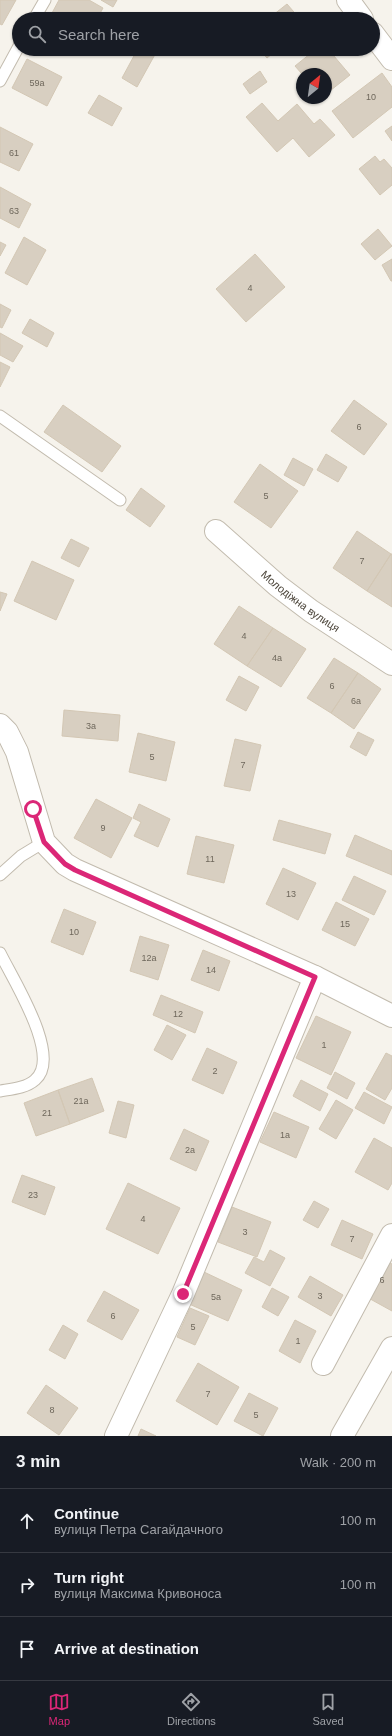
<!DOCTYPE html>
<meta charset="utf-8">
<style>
body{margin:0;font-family:Helvetica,sans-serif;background:#20242c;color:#f1f3f6}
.compass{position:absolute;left:296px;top:68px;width:36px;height:36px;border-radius:50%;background:#171b24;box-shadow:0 1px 3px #0004;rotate:29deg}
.stop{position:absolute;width:12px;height:12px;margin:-9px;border:3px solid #db2777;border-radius:50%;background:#fff}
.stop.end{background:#db2777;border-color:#fff;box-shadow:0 1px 4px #0008}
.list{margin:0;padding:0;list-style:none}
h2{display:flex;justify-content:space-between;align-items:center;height:52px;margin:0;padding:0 16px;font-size:17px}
h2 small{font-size:13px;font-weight:400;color:#9ea1a6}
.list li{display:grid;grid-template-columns:26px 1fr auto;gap:12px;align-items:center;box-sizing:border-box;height:64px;padding:0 16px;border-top:1px solid #363941}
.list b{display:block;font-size:15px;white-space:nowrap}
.list p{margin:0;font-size:13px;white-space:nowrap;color:#9ea1a6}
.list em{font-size:13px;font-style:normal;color:#9ea1a6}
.icon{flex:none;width:22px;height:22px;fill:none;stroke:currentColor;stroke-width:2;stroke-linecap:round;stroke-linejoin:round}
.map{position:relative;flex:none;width:392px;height:1436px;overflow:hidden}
.search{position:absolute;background:#171b24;box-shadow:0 1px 3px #0004;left:12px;right:12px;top:12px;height:44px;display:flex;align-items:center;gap:10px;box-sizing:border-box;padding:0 14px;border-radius:22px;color:#9ea1a6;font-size:15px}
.sheet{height:244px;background:#171b24}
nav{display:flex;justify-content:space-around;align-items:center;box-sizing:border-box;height:56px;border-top:1px solid #363941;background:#171b24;font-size:11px;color:#9ea1a6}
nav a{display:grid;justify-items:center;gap:2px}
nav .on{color:#db2777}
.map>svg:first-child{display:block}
.building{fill:#d8cfc1;stroke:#d3c7b4}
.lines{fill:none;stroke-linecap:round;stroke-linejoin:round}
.service-casing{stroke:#c2bbae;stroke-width:13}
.minor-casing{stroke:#c2bbae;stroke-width:24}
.service{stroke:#fff;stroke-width:11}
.minor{stroke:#fff;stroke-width:22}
.route{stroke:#db2777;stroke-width:5}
.labels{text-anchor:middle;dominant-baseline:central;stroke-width:3.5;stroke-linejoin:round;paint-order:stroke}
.number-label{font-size:9px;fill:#6e675b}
.street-label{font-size:11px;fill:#4b4439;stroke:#fff}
</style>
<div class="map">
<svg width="392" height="1436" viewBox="0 0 392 1436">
<rect width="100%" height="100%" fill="#f6f3ec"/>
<path class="building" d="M0,0H16L2,25L0,24Z
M59,0H89L103,8L97,19H63L52,13Z
M101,0H117L113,7Z
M287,4L300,19H268Z
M126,49H158L137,87L122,78L135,54Z
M259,49H278L267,58Z
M316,49H328L350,75L326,94V74H302L295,66Z
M27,59L62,77L47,106L12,88Z
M260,71L267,82L250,94L243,84Z
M382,73L392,87V107L353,138L332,111Z
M99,95L122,108L112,126L88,113Z
M262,103L278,121L297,104L314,124L320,119L335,135L309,157L293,138L277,152L246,117Z
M392,126V141L385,131Z
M0,127L33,144L19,171L0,162Z
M375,156L380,162L384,159L392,168V185L380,195L359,169Z
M0,187L31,204L19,228L0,218Z
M378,229L392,246L375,260L361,244Z
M24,237L46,250L27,285L5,273Z
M0,242L6,245L0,256Z
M255,254L285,287L246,322L216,289Z
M392,259V281H391L382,265Z
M0,304L11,310L2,328L0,327Z
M30,319L54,333L47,347L22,333Z
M0,333L23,346L13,362L0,355Z
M0,362L10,367L0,387Z
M354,400L387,424L364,455L331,431Z
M63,405L121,446L102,472L44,432Z
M326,454L347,467L338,482L317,470Z
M293,458L313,469L304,486L284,475Z
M260,464L298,491L271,528L234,502Z
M141,488L165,506L150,527L126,510Z
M357,531L391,554L367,591L333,568Z
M71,539L89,548L79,567L61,558Z
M391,554H392V607L367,591Z
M32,561L74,580L56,620L14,601Z
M0,592L7,594L0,611Z
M239,606L273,628L247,666L214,644Z
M273,628L306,649L281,687L247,666Z
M334,658L358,673L331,713L307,698Z
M358,673L381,689L354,729L331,713Z
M239,676L259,687L246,711L226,700Z
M64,710L120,715L118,741L62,736Z
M358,732L374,740L366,756L350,747Z
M138,733L175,742L166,781L129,772Z
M235,739L261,745L250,791L224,786Z
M96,799L132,818L111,858L74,838Z
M139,804L170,819L158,847L134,836L141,822L133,818Z
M279,820L331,834L325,854L273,840Z
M355,835L392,851V875L346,856Z
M196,836L234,845L224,883L187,874Z
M283,868L316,883L298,920L266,904Z
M354,876L386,891L374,915L342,900Z
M336,902L369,919L355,946L322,930Z
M64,909L96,922L83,955L51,942Z
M140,936L169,945L158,980L130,971Z
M203,950L230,961L219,991L191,980Z
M161,995L203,1012L195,1033L153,1015Z
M316,1016L351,1032L331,1075L296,1058Z
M167,1025L186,1035L172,1060L154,1050Z
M207,1048L237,1062L223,1094L192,1080Z
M386,1053L392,1056V1088L385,1100L366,1089Z
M335,1072L355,1083L347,1099L327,1088Z
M92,1078L104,1111L70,1124L58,1090Z
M301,1080L328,1094L320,1111L293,1096Z
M58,1090L70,1124L36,1136L24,1103Z
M364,1092L392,1107L384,1124L355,1108Z
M336,1100L353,1110L336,1139L319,1129Z
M118,1101L134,1105L126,1138L109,1133Z
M274,1112L309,1127L296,1158L260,1142Z
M184,1129L209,1141L196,1171L170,1159Z
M374,1138L392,1148V1183L388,1190L355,1172Z
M22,1175L55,1187L45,1215L12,1202Z
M128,1183L180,1208L158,1254L106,1229Z
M314,1201L329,1209L318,1228L303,1220Z
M232,1207L271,1222L257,1257L218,1242Z
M342,1220L373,1234L362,1259L331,1245Z
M270,1250L285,1258L270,1286L245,1273L254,1257L264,1262Z
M382,1259L392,1264V1311L363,1295Z
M204,1272L242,1290L228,1321L189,1304Z
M310,1276L343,1295L331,1316L298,1297Z
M272,1288L289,1297L278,1316L262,1307Z
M104,1291L139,1310L122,1340L87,1321Z
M190,1308L209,1316L195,1345L177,1337Z
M295,1320L316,1331L300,1363L279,1351Z
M63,1325L78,1334L65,1359L49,1350Z
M198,1363L239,1387L217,1425L176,1401Z
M46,1385L78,1408L59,1435L27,1413Z
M249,1393L278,1408L263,1436L234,1421Z
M141,1429L156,1436H138Z"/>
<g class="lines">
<g class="service-casing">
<path id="service" d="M34,19L45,0
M0,81L19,46
M0,416L120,500
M0,875L21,856L44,842
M0,953C12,978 63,1057 35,1080C26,1088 12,1089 0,1091"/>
</g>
<g class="minor-casing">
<g id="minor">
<path d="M348,0L362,19"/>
<path d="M373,34L392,59"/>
<path id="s1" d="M216,531L278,586L311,611L392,664"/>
<path d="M0,725L7,732L17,752L44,842L65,864L75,870L315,977L392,1016"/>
<path d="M323,1364L392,1235"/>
<path d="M116,1436L183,1294L315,977"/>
<path d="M342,1436L392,1348"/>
</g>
</g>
<use href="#service" class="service"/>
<use href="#minor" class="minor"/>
</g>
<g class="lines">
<path class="route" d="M33,809L44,842L65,864L75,870L315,977L183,1294"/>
</g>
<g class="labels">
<g class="number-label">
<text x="37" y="83">59а</text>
<text x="371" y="97">10</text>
<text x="14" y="153">61</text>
<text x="14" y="211">63</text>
<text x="250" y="288">4</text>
<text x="359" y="427">6</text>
<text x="266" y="496">5</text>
<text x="362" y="561">7</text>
<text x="244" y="636">4</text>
<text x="277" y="658">4а</text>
<text x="332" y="686">6</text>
<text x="356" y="701">6а</text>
<text x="91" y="726">3а</text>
<text x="152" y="757">5</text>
<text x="243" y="765">7</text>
<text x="103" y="828">9</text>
<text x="210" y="859">11</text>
<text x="291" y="894">13</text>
<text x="345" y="924">15</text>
<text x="74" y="932">10</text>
<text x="149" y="958">12а</text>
<text x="211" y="970">14</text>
<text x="178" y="1014">12</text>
<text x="324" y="1045">1</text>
<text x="215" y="1071">2</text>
<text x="81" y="1101">21а</text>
<text x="47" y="1113">21</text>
<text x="285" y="1135">1а</text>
<text x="190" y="1150">2а</text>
<text x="33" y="1195">23</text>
<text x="143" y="1219">4</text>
<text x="245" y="1232">3</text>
<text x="352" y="1239">7</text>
<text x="382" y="1280">6</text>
<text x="320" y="1296">3</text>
<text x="216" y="1297">5а</text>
<text x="113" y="1316">6</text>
<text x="193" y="1327">5</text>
<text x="298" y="1341">1</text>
<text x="208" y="1394">7</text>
<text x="52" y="1410">8</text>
<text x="256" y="1415">5</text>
</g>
<g class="street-label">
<text stroke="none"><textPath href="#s1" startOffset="110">Молодіжна вулиця</textPath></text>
</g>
</g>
</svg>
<svg class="compass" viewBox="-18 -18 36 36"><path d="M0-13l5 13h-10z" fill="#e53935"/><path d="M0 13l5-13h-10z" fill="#9ea1a6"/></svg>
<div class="stop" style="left:33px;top:809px"></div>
<div class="stop end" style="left:183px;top:1294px"></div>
<div class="search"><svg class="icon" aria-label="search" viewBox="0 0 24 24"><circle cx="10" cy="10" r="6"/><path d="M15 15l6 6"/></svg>Search here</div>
</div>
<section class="sheet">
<h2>3 min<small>Walk · 200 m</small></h2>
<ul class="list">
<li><svg class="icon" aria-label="ahead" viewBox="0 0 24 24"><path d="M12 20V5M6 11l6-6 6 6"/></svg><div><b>Continue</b><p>вулиця Петра Сагайдачного</p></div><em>100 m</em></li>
<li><svg class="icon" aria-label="right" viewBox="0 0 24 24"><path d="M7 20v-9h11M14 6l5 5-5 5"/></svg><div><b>Turn right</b><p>вулиця Максима Кривоноса</p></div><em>100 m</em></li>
<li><svg class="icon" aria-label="arrive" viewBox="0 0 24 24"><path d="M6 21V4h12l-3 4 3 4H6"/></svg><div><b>Arrive at destination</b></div></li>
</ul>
</section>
<nav>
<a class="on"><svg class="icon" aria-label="map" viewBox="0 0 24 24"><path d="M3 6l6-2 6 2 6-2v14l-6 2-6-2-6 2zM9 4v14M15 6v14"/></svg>Map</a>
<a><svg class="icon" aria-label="directions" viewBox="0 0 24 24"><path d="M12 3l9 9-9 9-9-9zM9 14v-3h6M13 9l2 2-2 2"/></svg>Directions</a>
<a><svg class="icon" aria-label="saved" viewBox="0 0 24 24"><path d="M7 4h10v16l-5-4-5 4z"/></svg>Saved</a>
</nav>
